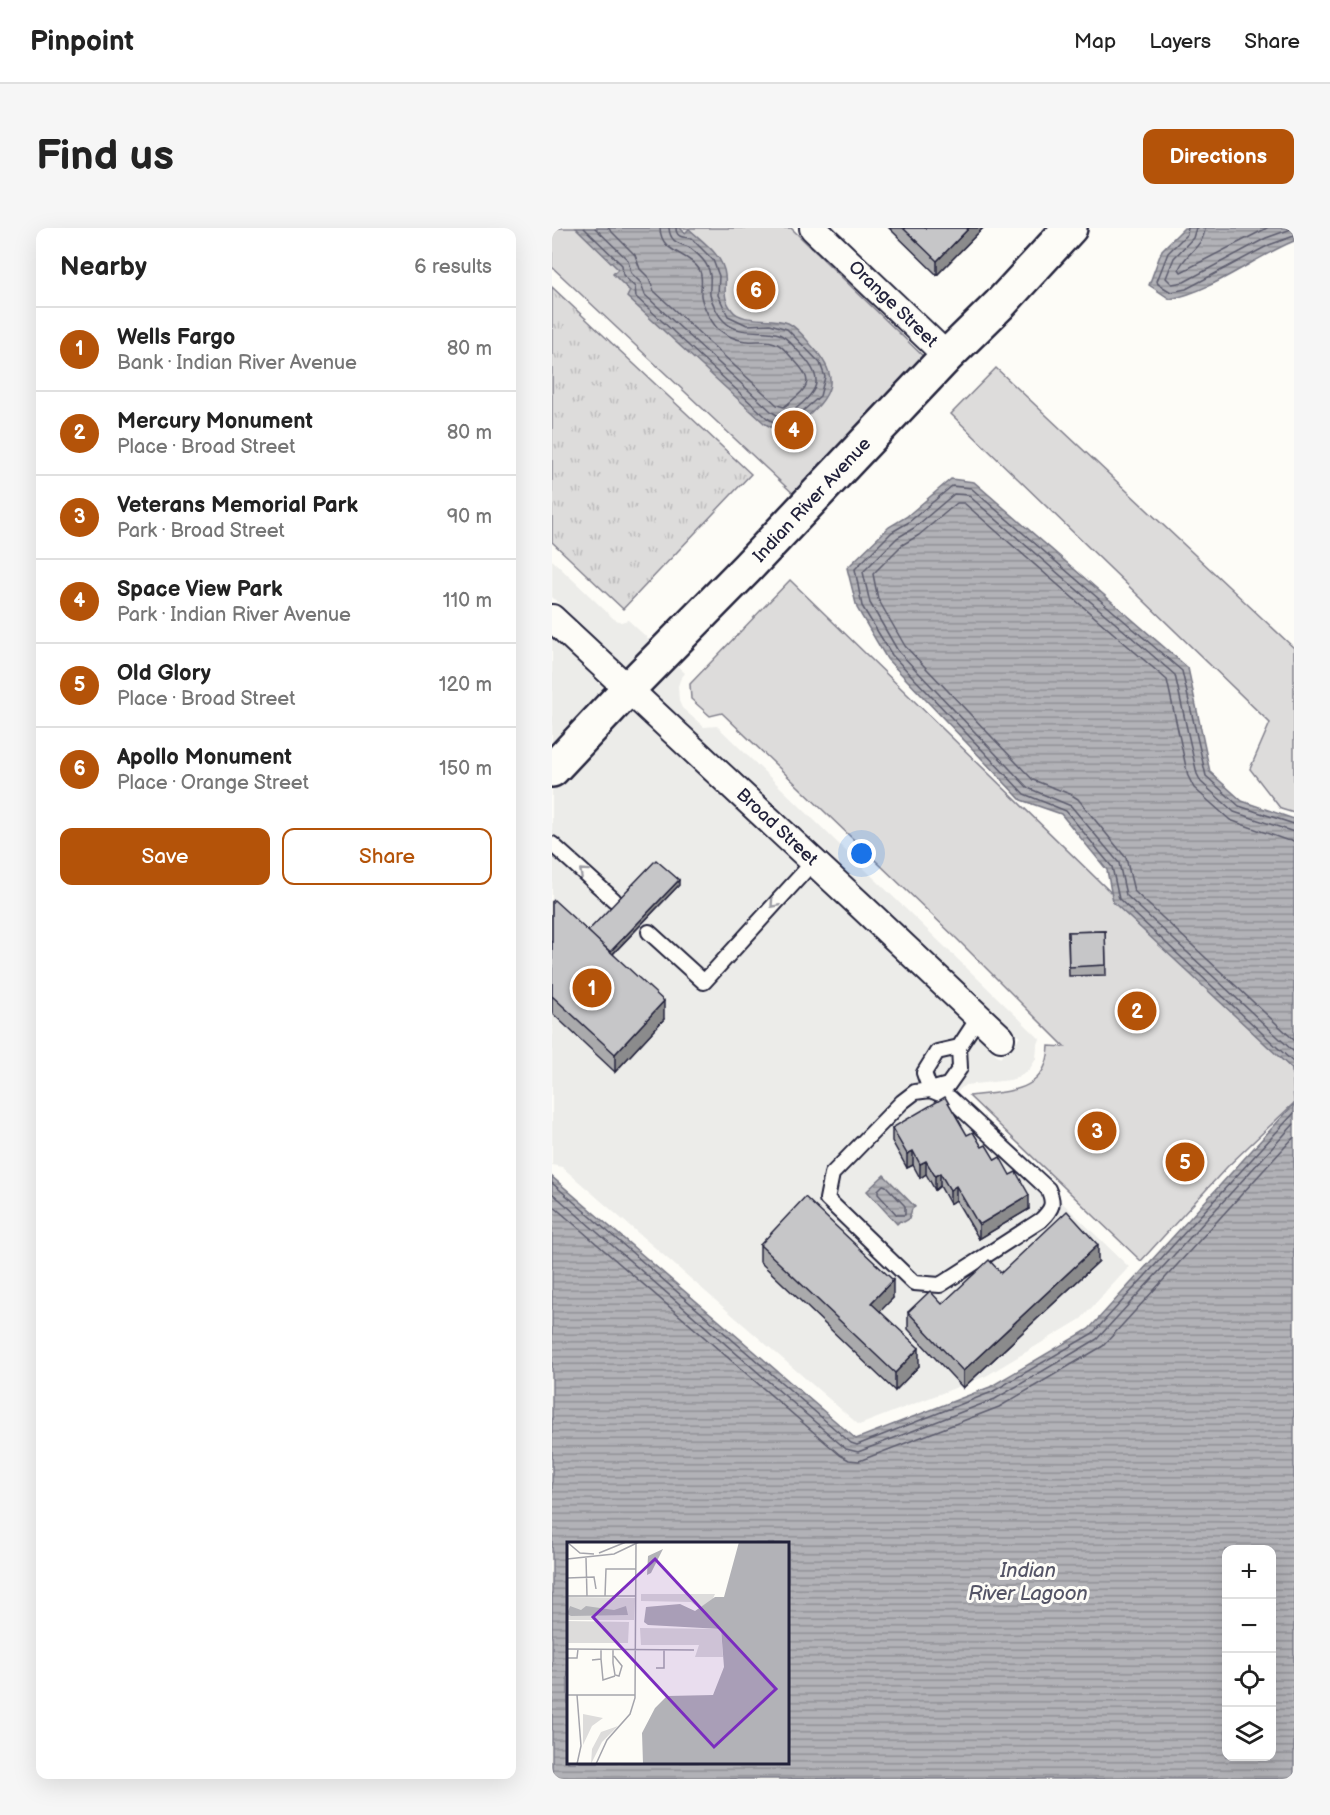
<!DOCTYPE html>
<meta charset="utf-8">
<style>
body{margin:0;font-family:"Balsamiq Sans",sans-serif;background:#f6f6f6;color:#222}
.controls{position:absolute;right:18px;bottom:18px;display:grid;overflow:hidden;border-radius:12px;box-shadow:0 6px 24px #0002}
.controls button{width:54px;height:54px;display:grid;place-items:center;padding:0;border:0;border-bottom:2px solid #e0e0e0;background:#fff;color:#222;font:30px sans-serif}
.you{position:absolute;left:310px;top:626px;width:21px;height:21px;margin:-15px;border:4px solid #fff;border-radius:50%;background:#1a73e8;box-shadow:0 0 0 9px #1a73e833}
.badge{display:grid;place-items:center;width:39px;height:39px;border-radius:50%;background:#b45309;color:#fff;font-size:20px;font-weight:700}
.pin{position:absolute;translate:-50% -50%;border:3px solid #fff;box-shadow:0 2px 6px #0006}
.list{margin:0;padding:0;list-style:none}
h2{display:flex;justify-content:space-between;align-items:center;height:78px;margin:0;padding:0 24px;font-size:26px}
h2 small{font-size:20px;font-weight:400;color:#767676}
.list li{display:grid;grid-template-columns:39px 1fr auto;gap:18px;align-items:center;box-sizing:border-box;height:84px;padding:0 24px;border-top:2px solid #e0e0e0}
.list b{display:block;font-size:22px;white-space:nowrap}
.list p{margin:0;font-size:20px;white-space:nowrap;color:#767676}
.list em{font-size:20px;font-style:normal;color:#767676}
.actions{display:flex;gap:12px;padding:18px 24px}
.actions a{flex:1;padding:14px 0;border:2px solid #b45309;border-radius:12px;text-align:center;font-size:21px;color:#b45309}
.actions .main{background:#b45309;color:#fff}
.icon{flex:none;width:33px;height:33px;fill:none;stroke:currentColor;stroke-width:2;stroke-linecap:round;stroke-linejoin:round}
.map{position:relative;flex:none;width:742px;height:1551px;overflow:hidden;border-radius:12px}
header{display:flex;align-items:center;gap:36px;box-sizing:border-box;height:84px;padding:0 30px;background:#fff;border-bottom:2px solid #e0e0e0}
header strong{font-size:28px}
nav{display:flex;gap:33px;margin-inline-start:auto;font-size:21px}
.intro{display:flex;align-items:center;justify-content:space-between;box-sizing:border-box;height:144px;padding:0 36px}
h1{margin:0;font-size:42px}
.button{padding:15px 27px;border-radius:12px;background:#b45309;color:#fff;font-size:21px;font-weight:700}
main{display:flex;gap:36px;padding:0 36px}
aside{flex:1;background:#fff;border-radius:12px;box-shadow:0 6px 24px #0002}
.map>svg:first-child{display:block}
.built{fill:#ecece9}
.grass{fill:url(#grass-tufts);stroke:#807f8b;stroke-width:1.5}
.green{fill:#dddcdb;stroke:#807f8b;stroke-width:1.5}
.water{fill:url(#water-rules);stroke:#787885;stroke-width:1.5;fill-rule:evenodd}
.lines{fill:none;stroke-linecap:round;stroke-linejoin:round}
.shore{stroke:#5c5c6d;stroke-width:1.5}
.service-casing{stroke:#22223b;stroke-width:18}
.minor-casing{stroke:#22223b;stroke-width:30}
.tertiary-casing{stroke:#22223b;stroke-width:38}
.service{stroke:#fdfcf7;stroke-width:14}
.minor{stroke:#fdfcf7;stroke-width:26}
.tertiary{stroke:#fdfcf7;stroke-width:33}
.wall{fill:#aaaaac;stroke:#22223b;stroke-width:1.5}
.shaded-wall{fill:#8b8b8c;stroke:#22223b;stroke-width:1.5}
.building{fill:#c6c6c8;stroke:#22223b;stroke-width:1.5}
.oneway{stroke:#9a9aa2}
.labels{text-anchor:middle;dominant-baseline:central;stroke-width:6;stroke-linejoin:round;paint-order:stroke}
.street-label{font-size:18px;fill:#22223b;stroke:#fdfcf7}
.water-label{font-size:20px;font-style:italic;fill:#545466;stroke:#fdfcf7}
.inset-road{fill:none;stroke:#a5a5ac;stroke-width:1.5}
.view{fill:#7b2cbf;fill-opacity:0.15;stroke:#7b2cbf;stroke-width:3}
.inset-edge{fill:none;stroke:#22223b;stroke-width:3}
</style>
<header>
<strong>Pinpoint</strong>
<nav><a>Map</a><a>Layers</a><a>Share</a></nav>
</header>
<div class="intro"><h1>Find us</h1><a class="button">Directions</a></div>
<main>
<aside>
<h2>Nearby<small>6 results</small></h2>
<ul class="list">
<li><span class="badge">1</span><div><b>Wells Fargo</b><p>Bank · Indian River Avenue</p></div><em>80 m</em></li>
<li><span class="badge">2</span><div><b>Mercury Monument</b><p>Place · Broad Street</p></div><em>80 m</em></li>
<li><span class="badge">3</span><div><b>Veterans Memorial Park</b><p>Park · Broad Street</p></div><em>90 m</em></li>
<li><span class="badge">4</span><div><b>Space View Park</b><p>Park · Indian River Avenue</p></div><em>110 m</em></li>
<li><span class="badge">5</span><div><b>Old Glory</b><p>Place · Broad Street</p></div><em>120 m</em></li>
<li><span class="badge">6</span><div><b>Apollo Monument</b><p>Place · Orange Street</p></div><em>150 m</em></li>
</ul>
<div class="actions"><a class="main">Save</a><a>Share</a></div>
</aside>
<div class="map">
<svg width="742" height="1551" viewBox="0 0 742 1551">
<defs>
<pattern id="grass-tufts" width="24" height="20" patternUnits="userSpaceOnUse" patternTransform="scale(1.5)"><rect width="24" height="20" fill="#dddcdb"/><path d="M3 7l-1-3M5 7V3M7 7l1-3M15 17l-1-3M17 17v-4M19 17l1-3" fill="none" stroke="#bdbcbd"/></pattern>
<pattern id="water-rules" width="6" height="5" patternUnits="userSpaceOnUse" patternTransform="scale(1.5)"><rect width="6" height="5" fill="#b2b2b7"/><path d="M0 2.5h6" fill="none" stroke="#909096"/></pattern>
</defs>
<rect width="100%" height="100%" fill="#fdfcf7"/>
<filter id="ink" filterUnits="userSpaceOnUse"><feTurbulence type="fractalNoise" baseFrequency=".0167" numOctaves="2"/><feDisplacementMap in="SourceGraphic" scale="12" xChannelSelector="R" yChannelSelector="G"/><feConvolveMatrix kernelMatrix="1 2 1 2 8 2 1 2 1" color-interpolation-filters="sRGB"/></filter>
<g filter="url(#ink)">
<path class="built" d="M0,332L62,391L69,394L76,392L102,416L77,441L0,369Z
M0,410L56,463L0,523Z
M121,434L133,445L128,452L126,458L127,473L130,480L152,499L165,498L488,811L485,819L484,831L477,842L467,849L458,852L413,857L406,863V874L577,1039L529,1091L434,1148L307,1197L10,939L0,937V562L75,481L252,644L448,830L468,809L272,622L96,459Z"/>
<path class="grass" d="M0,59L199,246L71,381L0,314Z"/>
<path class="green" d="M0,0H239L376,133L247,271L0,39Z
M444,140L742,420V585L729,581L698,541L718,495L399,186Z
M238,352L740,841L742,875L675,939L589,1033L417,868C453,863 495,867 497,818L513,819L405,711L170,485L158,488L139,471L138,456Z"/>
<path class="water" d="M24,0H128L133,5L137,1C151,14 171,27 173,47C175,61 169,68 180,82C190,96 220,88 236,95C245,99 253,110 259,117C291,151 280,168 248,195C234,206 226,204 212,195L75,69L78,63L61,46L66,41Z
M632,0H742V13C701,30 661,63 618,71L597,57L610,22Z
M399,251L422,254L636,440L658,544L690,573L742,591V851L740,841L561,674L555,642L509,586L469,572L335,431L305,380L295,340L337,299L354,289Z
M742,876V1551H0V949L304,1211L438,1159L537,1101ZM16,1316H236V1534H16ZM674,1322H720V1528H674Z
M332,947L363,979L360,981L357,991L352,994L348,993L345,996L315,963Z"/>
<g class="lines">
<path class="shore" d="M32,0L70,37L71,47L83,59L84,69L215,190L226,197L236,196L268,168L273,149L268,135L235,101L218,96L195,97L176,88L166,67L167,48L161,32L139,10C132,9 124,10 124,0
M43,0L76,32L79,45L89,55L93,67L220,184L228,189H234C262,165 278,156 248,125C242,119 235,109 227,106C209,100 186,109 171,92C166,87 160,75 158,67C157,56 161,47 154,36C151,31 140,20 134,18C124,15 118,12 117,0
M56,0L83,27L88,41L97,50L102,63L225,177L232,179C256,159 265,155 240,130C235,125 230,117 223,115C214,111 205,114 196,113C186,113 173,107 166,101C159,94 151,78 149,68C148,59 152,50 147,41C135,23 109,26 108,0
M636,0L635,6L616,25L605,53L606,56L619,64L634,61L717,17L742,8
M644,0L641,10L622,30L614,50L620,56L632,54L714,10L742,0
M653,0C652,19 633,25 627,41L629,44L715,0
M742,596L687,578L654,548L630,443L419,260L400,258L357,294L340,304L303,341L310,378L340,427L472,566L514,583L560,639L567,671L742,835
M742,604L682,584L649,554L645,546L623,447L416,267L402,266L362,300L345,310L311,344L318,375L346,423L476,560L519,578L567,635L574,667L742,824
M742,613L734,612L678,592L642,560L636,548L615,452L412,275H405L367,307L350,317L321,346L326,371L353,418L481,552L518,566L526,571L574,630L582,663L742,812
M0,955L299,1215L305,1217L440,1164L541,1105L742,885
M331,957L334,958L353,978V987H345L326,966V962Z
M0,965L294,1221L306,1224L443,1171L545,1111L742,896
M0,977L288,1227L297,1232L307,1233L447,1179L551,1118L742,909"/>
<g class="service-casing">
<path id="service" d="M0,616L62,672
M97,704L152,754L262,633
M407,819L385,824L372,845L378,862L396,857L408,840L407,819L426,790
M378,862L398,870L496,961C503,976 500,981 489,992L388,1057L362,1055L275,971L280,946L350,874L363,864Z"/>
</g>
<g class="minor-casing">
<path id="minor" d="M261,0L395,128
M0,390L307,676L449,810"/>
</g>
<g class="tertiary-casing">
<path id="tertiary" d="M0,542L76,461L195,340L395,128L448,76L518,0"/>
</g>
<use href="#service" class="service"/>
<use href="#minor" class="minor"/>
<use href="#tertiary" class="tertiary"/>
</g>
<path class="wall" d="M337,0H431L385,47Z
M127,657L61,726L112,791L63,844L0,785V674L36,703Z
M553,703L554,747L517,748L516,704Z
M340,900L415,907L443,932L477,981L427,1011L404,972L398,976L388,958L383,962L374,946L368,950L361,937L355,940L340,913Z
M208,1017L341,1070L327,1083L367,1138L343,1163L208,1034Z
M546,1034L411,1160L356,1101V1084L390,1076L449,1045Z"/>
<path class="shaded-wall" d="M417,0H431L385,47V33Z
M127,652V657L52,735V730Z
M112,773V791L63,844V826Z
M361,923V937L355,940V926Z
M374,933V946L368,950V936Z
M388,945V958L383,962V948Z
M404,958V972L398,976V962Z
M477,967V981L427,1011V997Z
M546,1017V1034L411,1160V1143Z
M341,1052V1070L319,1093V1075Z
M367,1120V1138L343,1163V1145Z"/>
<path class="building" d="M351,0H417L385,33Z
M104,632L127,652L58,724L36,703Z
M2,672L112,773L63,826L0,768V674Z
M553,703L554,737L517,739L516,704Z
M393,869L415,907L421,904L430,919L434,917L443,932L448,929L458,947L464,944L477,967L427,997L404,958L398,962L388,945L383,948L374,933L368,936L361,923L355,926L340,900Z
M253,969L341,1052L319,1075L367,1120L343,1145L208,1017Z
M515,983L546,1017L411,1143L356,1084L378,1063L390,1076L437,1032L449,1045Z"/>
<defs><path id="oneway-chevron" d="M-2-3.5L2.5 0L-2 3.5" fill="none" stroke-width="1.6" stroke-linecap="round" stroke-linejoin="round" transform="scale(1.5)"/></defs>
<g class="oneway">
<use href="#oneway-chevron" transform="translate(31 644) rotate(-138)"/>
<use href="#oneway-chevron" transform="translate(222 676) rotate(132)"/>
</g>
</g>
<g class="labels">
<g class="street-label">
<text transform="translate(341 76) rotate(44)">Orange Street</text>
<text transform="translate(260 272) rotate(-47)">Indian River Avenue</text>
<text transform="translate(225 599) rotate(43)">Broad Street</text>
</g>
<g class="water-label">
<text x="476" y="1343">Indian<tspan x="476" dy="23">River Lagoon</tspan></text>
</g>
</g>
<g transform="translate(15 1314)">
<rect width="222" height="222" fill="#fdfcf7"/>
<path d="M0,79L62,80L61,101H0ZM16,172L36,176L25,184L16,203ZM51,184L35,200L24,222L25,207L34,190Z" fill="#dddcdb"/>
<path d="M74,52H148L145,59L132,66L124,60L74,59ZM0,55L68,56L67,78H0ZM73,86L154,87L156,115H128L132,103H74Z" fill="#dddcdb"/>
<path d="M172,0H222V222H76L75,191L88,166L100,154L146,153L157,125L154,87L81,83L77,80L79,65L113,62L128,69L148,55H157ZM96,7L84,31L80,33L81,14ZM3,64L14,68L19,64L47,68L59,64L61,73L4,74L0,72Z" fill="#b2b2b7"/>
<path class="inset-road" d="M0,0L13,11L27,12M32,11L59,0M19,16L20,54M0,17L47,12L72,0M0,36L27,35L29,47M0,54H69M38,54L39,27H69M0,107L127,108M46,107V121L48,133L52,134L55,124L47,114M0,116H10L11,107M34,117L36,138L48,134M25,118L34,117V107M89,126H97V107M0,153H68M10,153L14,204L10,222M29,222L40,198L63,172L68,156L69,1"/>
<path class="view" d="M88,17L209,147L147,205L26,75Z"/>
<rect width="222" height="222" class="inset-edge"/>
</g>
</svg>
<div class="controls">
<button>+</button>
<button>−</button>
<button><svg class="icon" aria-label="locate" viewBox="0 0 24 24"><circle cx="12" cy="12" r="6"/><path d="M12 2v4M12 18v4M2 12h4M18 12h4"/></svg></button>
<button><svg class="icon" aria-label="layers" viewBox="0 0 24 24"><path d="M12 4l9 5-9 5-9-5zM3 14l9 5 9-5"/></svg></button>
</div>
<div class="you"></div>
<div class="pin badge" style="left:40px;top:760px">1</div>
<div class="pin badge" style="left:585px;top:783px">2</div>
<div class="pin badge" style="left:545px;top:903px">3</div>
<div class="pin badge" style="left:242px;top:202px">4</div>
<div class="pin badge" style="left:633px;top:934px">5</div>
<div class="pin badge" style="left:204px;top:62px">6</div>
</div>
</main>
